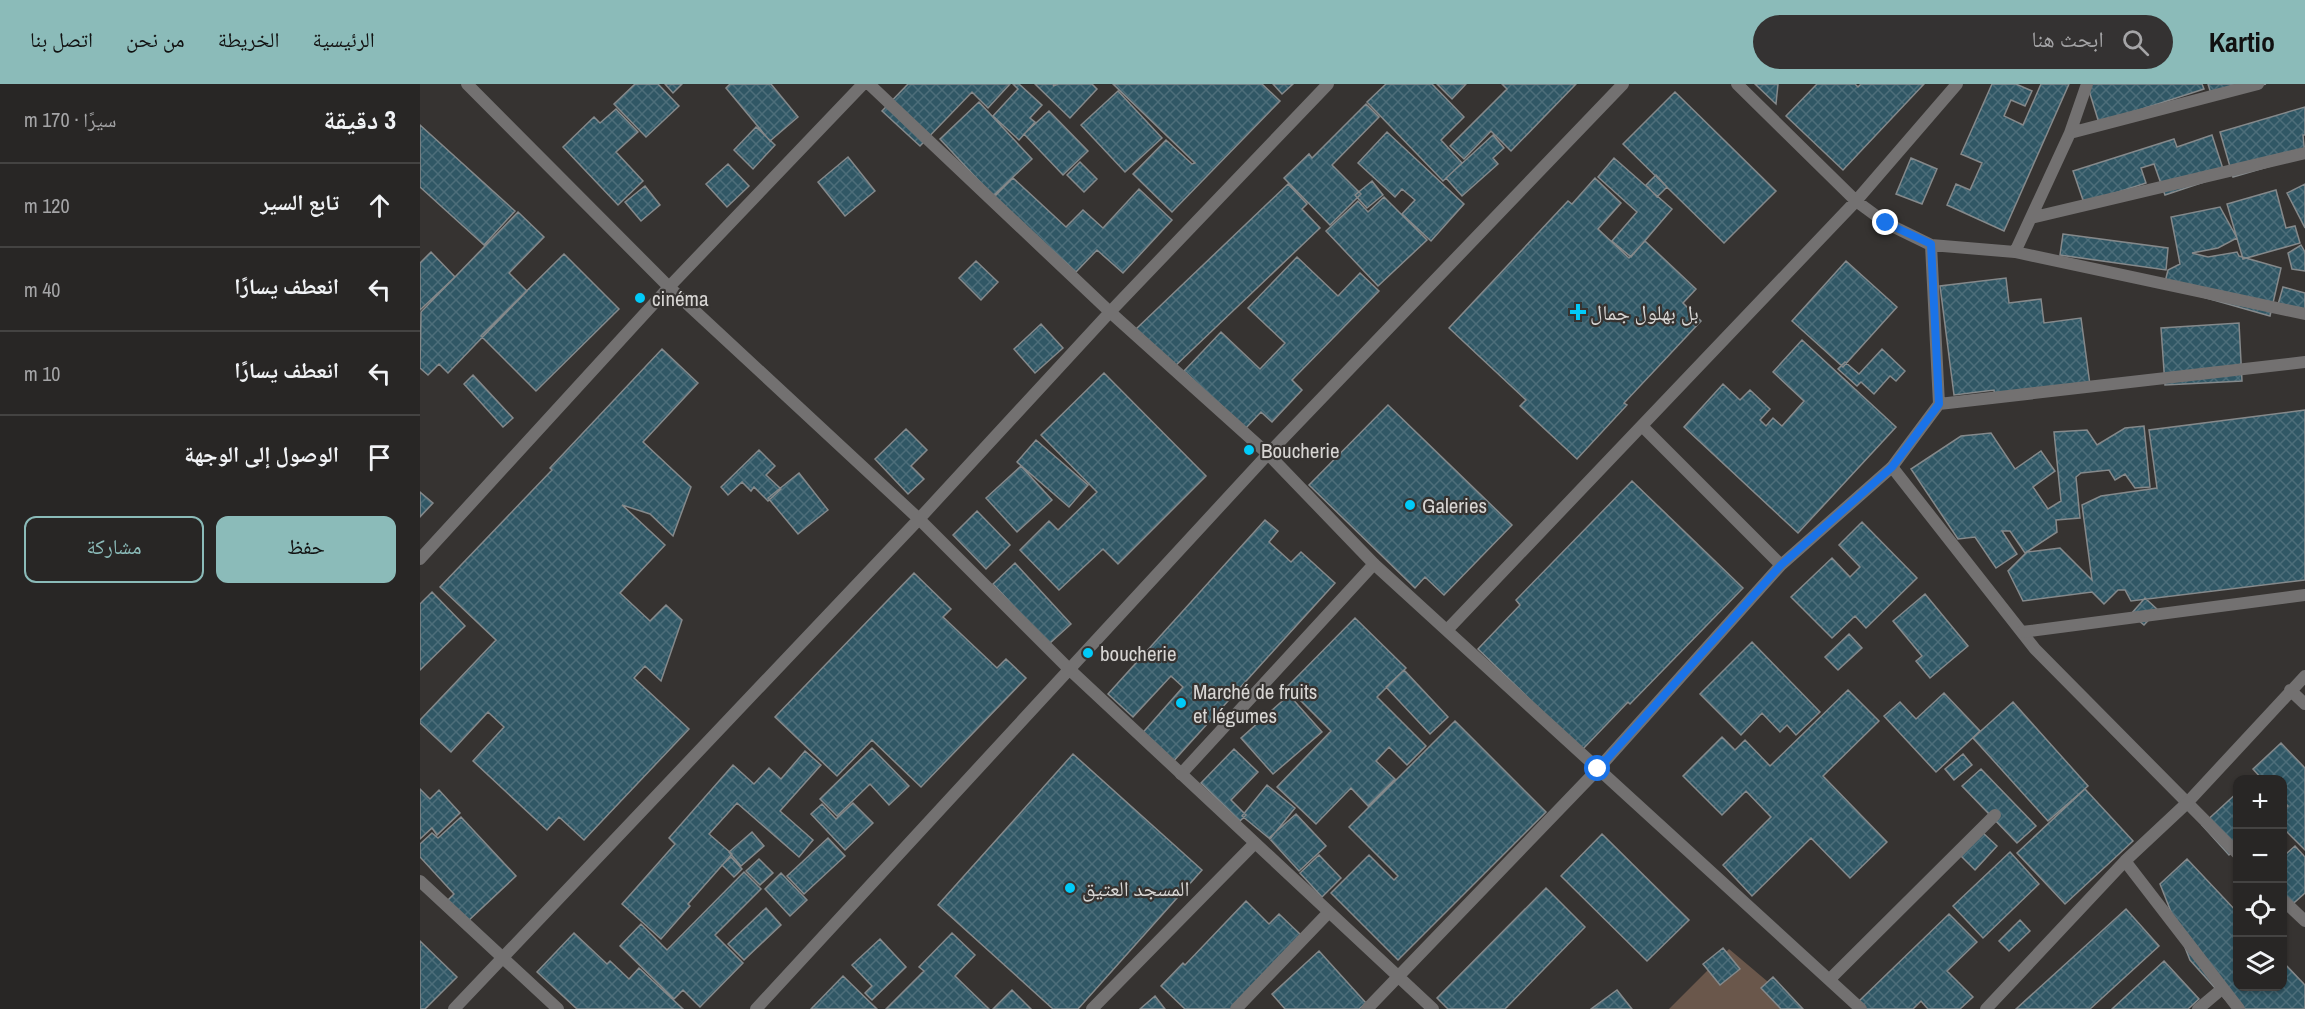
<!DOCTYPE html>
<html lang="ar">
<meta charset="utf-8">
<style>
body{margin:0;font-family:"Archivo Narrow","Noto Naskh Arabic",sans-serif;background:#343232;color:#f1f3f6;direction:rtl}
.controls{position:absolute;right:18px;bottom:18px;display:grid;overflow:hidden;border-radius:12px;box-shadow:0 2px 4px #0004}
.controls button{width:54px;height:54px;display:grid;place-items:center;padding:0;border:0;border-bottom:2px solid #444342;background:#282625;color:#f1f3f6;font:30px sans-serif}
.stop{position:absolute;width:18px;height:18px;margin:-14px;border:4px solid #1a73e8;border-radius:50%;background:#fff}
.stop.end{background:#1a73e8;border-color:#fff;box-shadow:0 2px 6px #0008}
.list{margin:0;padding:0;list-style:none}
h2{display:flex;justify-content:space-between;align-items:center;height:78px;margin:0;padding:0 24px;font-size:26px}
h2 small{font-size:20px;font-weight:400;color:#a5a5a7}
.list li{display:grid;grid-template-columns:39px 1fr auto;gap:18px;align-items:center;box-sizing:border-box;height:84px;padding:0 24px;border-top:2px solid #444342}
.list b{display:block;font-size:22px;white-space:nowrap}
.list em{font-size:20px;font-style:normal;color:#a5a5a7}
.actions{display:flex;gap:12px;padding:18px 24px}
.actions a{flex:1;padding:14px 0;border:2px solid #8bbbb9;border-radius:12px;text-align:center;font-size:21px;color:#8bbbb9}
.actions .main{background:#8bbbb9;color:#111}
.icon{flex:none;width:33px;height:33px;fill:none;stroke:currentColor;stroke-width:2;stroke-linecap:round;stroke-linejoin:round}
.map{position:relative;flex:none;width:1885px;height:925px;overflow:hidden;direction:ltr}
header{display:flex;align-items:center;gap:36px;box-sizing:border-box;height:84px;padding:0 30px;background:#8bbbb9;color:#111}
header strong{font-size:28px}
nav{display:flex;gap:33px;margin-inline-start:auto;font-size:21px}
.search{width:420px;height:54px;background:#343232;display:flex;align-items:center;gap:15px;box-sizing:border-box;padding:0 21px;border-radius:33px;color:#a5a5a7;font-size:22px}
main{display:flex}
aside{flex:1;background:#282625}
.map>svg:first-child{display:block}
.pitch{fill:#6a574b}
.building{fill:url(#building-cross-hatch);stroke:#85898b;stroke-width:1.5}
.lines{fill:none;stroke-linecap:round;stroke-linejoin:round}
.lane{stroke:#737171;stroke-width:12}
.street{stroke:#737171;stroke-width:12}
.route{stroke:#1a73e8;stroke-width:8}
.poi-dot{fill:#01cbf9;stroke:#363331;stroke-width:2}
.labels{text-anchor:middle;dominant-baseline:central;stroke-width:4.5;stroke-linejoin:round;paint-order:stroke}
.poi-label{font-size:21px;fill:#d8d6d4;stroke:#363331;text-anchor:start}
</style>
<header>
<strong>Kartio</strong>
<div class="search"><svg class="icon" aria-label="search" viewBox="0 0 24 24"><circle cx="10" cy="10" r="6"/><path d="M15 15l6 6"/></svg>ابحث هنا</div>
<nav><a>الرئيسية</a><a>الخريطة</a><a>من نحن</a><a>اتصل بنا</a></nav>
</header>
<main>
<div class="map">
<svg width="1885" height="925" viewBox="0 0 1885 925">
<defs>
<pattern id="building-cross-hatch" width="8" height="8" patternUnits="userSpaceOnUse" patternTransform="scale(1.5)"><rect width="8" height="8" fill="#305765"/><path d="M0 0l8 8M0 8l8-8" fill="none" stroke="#4d6e7a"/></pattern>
</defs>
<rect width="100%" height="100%" fill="#363331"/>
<path class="pitch" d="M1309,865L1380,925H1249Z"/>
<path class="building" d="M215,0H238L259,22L226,53L194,20Z
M245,0H262L253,9Z
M310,0H351L378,33L350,57L306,4Z
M488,0H590L568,24L552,8L500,62L462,27Z
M593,0H599L622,21L610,34L615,38L599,56L573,32L598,5Z
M615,0H635L633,2L638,0H672L677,5L650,34Z
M693,0H842L860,17L752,128L713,90L746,56L772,80L775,79Z
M853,0H873L862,10Z
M966,0H1012L1044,33L1021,56L1042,79L1023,97L947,18Z
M1017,0H1046L1032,15Z
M1082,0H1156L1091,67L1071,47L1044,75L1030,62L1087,5Z
M1335,0H1358L1356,20Z
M1397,0H1435L1438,3L1441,0H1504L1423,86L1366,32Z
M1572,0H1596L1612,7L1605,22L1591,16L1584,32L1603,41L1621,0H1649L1584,147L1527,121L1536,100L1550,106L1562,79L1541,70Z
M1667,0H1782L1784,5L1679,39Z
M1788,0H1846L1792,13Z
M698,7L742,54L705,88L661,41Z
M1255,8L1356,107L1304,159L1203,60Z
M559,18L612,75L573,112L520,55Z
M946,20L959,33L912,81L941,110L910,141L864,94L889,70L892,74Z
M1885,23V51H1883L1885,72L1813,93L1800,48Z
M196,25L218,48L196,68L223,97L198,121L143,63L174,33L180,39Z
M629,27L668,67L643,91L604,50Z
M0,41L95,127L64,161L0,103Z
M336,43L355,61L333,85L314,66Z
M967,48L1044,120L1011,157L982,130L995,116L982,105L975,113L938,79Z
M1073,51L1084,64L1073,74L1078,80L1042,112L1026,94Z
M1792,51L1805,91L1745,111L1734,80L1721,84L1726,99L1664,119L1653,87L1754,55L1757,63Z
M428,73L455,107L425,132L398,98Z
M1194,74L1252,125L1211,173L1192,157L1217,128L1178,93Z
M1491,74L1517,85L1502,120L1476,110Z
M660,78L677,95L664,108L647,91Z
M308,80L329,102L307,123L286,100Z
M1236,91L1247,103L1237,113L1226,101Z
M593,94L646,143L663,126L683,144L719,105L752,136L703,189L677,166L656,188L574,113Z
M1175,94L1201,119L1178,145L1209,174L1225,157L1276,205L1263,219L1281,237L1204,319L1207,321L1157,375L1100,322L1106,316L1029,244L1148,117L1152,120Z
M952,97L963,111L947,124L935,111Z
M868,100L887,120L882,125L900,144L753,284L716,245Z
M1885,100V144L1867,109Z
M225,102L240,121L221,137L205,118Z
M1856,106L1866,144L1875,142L1880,159L1823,175L1807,120Z
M964,113L1007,156L958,202L906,147L938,117L948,128Z
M1800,123L1817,154L1798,164L1772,169L1788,173L1817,168L1819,172L1861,184L1850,232L1744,202L1748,186L1760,180L1751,133Z
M98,128L124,153L89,189L107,207L28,289L19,280L8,291L0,284L1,228Z
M1643,150L1748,164L1746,186L1640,171Z
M1881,161L1885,168V187L1872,185L1868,169Z
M11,168L35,193L0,226V179Z
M144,170L199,225L116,307L61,252Z
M877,173L918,212L940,189L959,207L872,296L882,306L852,338L841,328L825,345L764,287L801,248L840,285L865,259L828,224Z
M556,177L578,198L561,216L539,194Z
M1426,177L1477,223L1423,283L1372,237Z
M1586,194L1589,219L1621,215L1624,239L1661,234L1670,301L1575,313L1574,306L1534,311L1520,202Z
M1863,203L1885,209V225L1857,224Z
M1819,239L1822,297L1745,301L1741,244Z
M621,240L643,264L615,289L594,265Z
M1382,256L1476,343L1378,449L1264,343L1303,300L1320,316L1330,306L1350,325L1340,336L1346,342L1353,334L1362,342L1384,317L1353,288Z
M242,265L278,299L223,358L271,403L253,452L230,430L202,421L245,461L200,509L230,537L246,521L262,536L241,597L225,582L214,594L269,645L164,756L139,733L127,746L53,677L84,643L68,628L31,668L0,639V636L76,556L20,503L132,386L130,384Z
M1462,265L1485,287L1476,297L1470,292L1454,310L1441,298L1437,302L1418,285L1425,278L1439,290Z
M684,289L786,392L698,480L683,465L639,506L600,466L629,437L638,446L677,408L621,351Z
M53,291L93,334L83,343L44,300Z
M968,321L1092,441L1024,511L1005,493L995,504L889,401Z
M1885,326V496L1711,517L1705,506H1698L1684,520L1672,508L1603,517L1588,487L1607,468L1640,464L1672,496L1662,421L1681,412L1737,404L1729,346Z
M1724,342L1730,403L1715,404L1705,390L1695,396L1689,386L1661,389L1656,393L1660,434L1636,436L1637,448L1605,469L1590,447H1582L1597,470L1576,484L1555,453L1538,455L1491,385L1541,352L1571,349L1595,385L1621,367L1635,387L1613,403L1628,425L1641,417L1634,348L1667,346L1677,361L1705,344Z
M486,345L507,366L491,382L504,395L488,410L455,375Z
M616,356L668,401L649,423L597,378Z
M339,366L355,382L346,391L361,405L348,417L334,403L331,407L322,398L308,411L301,403Z
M601,382L632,416L597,448L566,414Z
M379,389L408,426L378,450L348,414Z
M1212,397L1323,504L1210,620L1208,618L1162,666L1058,565L1100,521L1096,516Z
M0,408L13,419L0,433Z
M557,427L590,461L566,485L533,451Z
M845,436L858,447L849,458L871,478L881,468L915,499L750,681L719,653L763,603L751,592L713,633L688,610Z
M1442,438L1497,494L1446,544L1435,532L1412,554L1371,513L1412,474L1430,493L1440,483L1419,461Z
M595,479L651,540L629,560L573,500Z
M494,489L531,525L523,533L577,584L586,575L606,594L501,703L452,656L417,692L355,633Z
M12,508L45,542L0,586V520Z
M1505,510L1548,562L1510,594L1496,577L1502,572L1473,537Z
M1725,514L1738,526L1724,541L1711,530Z
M935,534L986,584L957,613L1006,662L987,681L969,663L956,677L975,695L948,722L931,704L896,740L857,703L911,647L867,603Z
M1429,550L1442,564L1418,586L1405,573Z
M1332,558L1400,628L1376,651L1367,641L1360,648L1342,629L1321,651L1280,610Z
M984,586L1028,633L1010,650L966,603Z
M1428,606L1459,637L1403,692L1467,758L1430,794L1391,754L1332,812L1303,781L1351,733L1326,707L1302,731L1263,692L1302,653L1315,666L1325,656L1350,682Z
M1524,609L1560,647L1516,688L1464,632L1480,618L1496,635Z
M869,611L902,648L853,690L821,654Z
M1593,618L1668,702L1628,737L1553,654Z
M1035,637L1126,728L978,876L911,809L949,771L974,796L978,792L929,743Z
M1861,659L1885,684V766L1862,743V727L1868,722L1862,716V696H1843L1833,685Z
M452,664L489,702L469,721L450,700L417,732L400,715Z
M814,665L838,688L811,716L826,731L820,737L781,699Z
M385,667L401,681L360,727L393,756L379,773L317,719L289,750L312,770L268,820L270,822L241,855L202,820L255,760L249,754L313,681L334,700L349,684L361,695Z
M653,670L782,786L658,925H633L518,821Z
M1543,670L1552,681L1534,696L1525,685Z
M1561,685L1616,742L1597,759L1542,702Z
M847,701L875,724L850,755L822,732Z
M0,705L10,715L19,706L40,729L17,751L12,744L0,755Z
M1665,705L1713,757L1645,820L1597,769Z
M1818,708V763L1809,771L1782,741Z
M433,719L453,739L425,766L391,730L402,720L416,735Z
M876,730L906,762L879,787L849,754Z
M41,733L96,792L47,838L27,817L34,810L0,773V760L12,749L18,754Z
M332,748L344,762L321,782L309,768Z
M1562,748L1577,762L1555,786L1541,772Z
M1182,750L1269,836L1227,877L1141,792Z
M408,754L425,772L384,810L367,792Z
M1875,762L1885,773V809L1865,827L1862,825V766L1866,770Z
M1590,768L1619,800L1563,854L1533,822Z
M899,771L921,794L902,813L880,789Z
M311,773L322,785L314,793L302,781Z
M339,775L353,789L340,801L326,787Z
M1767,775L1818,829V902H1862V877L1885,901V925H1814L1770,876L1740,800Z
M324,788L341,805L295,851L323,879L280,923L263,906L254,915L200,862L221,840L247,866Z
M361,789L387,816L370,832L345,805Z
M1126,804L1165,843L1085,925H1028L1017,914Z
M826,817L849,840L859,830L881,851L811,925H765L741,902L763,879L765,881Z
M346,824L361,841L324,876L308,860Z
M1706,825L1739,862L1670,925H1596Z
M1529,830L1557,858L1527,887L1553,913L1540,925H1508L1501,917L1493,925H1445L1438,918Z
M1600,836L1610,847L1589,867L1579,857Z
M154,849L187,880L190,877L209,895L219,884L263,925H157L117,888Z
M532,849L555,871L535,892L569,925H466L504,887L499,883Z
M460,855L486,883L452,916L445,909L452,902L432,881Z
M0,857L37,893L5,925H0Z
M1303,864L1320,885L1300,901L1283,880Z
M899,867L946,919L939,925H865L852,910Z
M1744,877L1779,915L1768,925H1692Z
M423,892L457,925H391Z
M1353,893L1383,925H1361L1341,904Z
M592,906L611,925H573Z
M1197,906L1212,925H1171Z
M735,912L745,925H720Z"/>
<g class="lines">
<path class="lane" d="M1472,383L1615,565L1818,770
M761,690L954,480
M1862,815L1885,837"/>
<path class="street" d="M47,0L249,203L499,435L649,585L1013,925
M449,0L690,228L848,370L954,480L1441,925
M1317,0L1436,117L1466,139L1511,161L1595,168L1885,230
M1650,49L1838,0
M1611,134L1885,69
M1595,168L1650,49L1667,0
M1519,320L1885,278
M1222,342L1361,481
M0,475L249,203L443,0
M1028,545L1436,117L1537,0
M1602,548L1885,511
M1870,606L1885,620
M1705,777L1819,925
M0,797L138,925
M1410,895L1575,731
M34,925L499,435L690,228L908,0
M336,925L848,370L1203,0
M672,925L835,759
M816,925L909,828
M947,925L1178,685L1361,481L1472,383L1519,320L1511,161
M1566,925L1705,777L1767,719L1885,592
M1778,925L1803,904"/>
</g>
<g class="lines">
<path class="route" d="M1178,685L1361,481L1472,383L1519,320L1511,160L1466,139"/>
</g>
<g class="poi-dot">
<circle cx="220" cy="214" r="6"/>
<path d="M1155 219h6v6h6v6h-6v6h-6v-6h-6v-6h6z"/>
<circle cx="829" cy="366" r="6"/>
<circle cx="990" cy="421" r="6"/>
<circle cx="668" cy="569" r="6"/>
<circle cx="761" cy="619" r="6"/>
<circle cx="650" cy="804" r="6"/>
</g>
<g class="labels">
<g class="poi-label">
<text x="232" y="214">cinéma</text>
<text x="1170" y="228">بل بهلول جمال</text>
<text x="841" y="366">Boucherie</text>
<text x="1002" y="421">Galeries</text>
<text x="680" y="569">boucherie</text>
<text x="773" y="607">Marché de fruits<tspan x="773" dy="24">et légumes</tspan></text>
<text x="662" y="804">المسجد العتيق</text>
</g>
</g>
</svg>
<div class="controls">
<button>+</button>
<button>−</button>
<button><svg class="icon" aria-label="locate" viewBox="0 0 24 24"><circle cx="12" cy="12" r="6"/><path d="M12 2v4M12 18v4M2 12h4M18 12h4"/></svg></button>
<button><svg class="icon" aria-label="layers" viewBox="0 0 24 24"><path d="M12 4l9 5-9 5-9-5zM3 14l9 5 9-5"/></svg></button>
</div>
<div class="stop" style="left:1178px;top:685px"></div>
<div class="stop end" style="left:1466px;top:139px"></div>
</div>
<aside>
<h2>3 دقيقة<small>سيرًا · 170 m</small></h2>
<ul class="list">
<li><svg class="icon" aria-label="ahead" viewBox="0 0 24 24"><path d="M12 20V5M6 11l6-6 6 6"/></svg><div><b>تابع السير</b></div><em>120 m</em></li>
<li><svg class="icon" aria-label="left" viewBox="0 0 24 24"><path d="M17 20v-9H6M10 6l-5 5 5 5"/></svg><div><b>انعطف يسارًا</b></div><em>40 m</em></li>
<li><svg class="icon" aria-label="left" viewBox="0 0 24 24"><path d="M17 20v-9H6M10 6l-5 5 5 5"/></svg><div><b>انعطف يسارًا</b></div><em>10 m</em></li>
<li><svg class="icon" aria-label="arrive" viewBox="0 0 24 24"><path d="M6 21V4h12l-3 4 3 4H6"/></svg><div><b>الوصول إلى الوجهة</b></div></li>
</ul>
<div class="actions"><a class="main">حفظ</a><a>مشاركة</a></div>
</aside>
</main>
